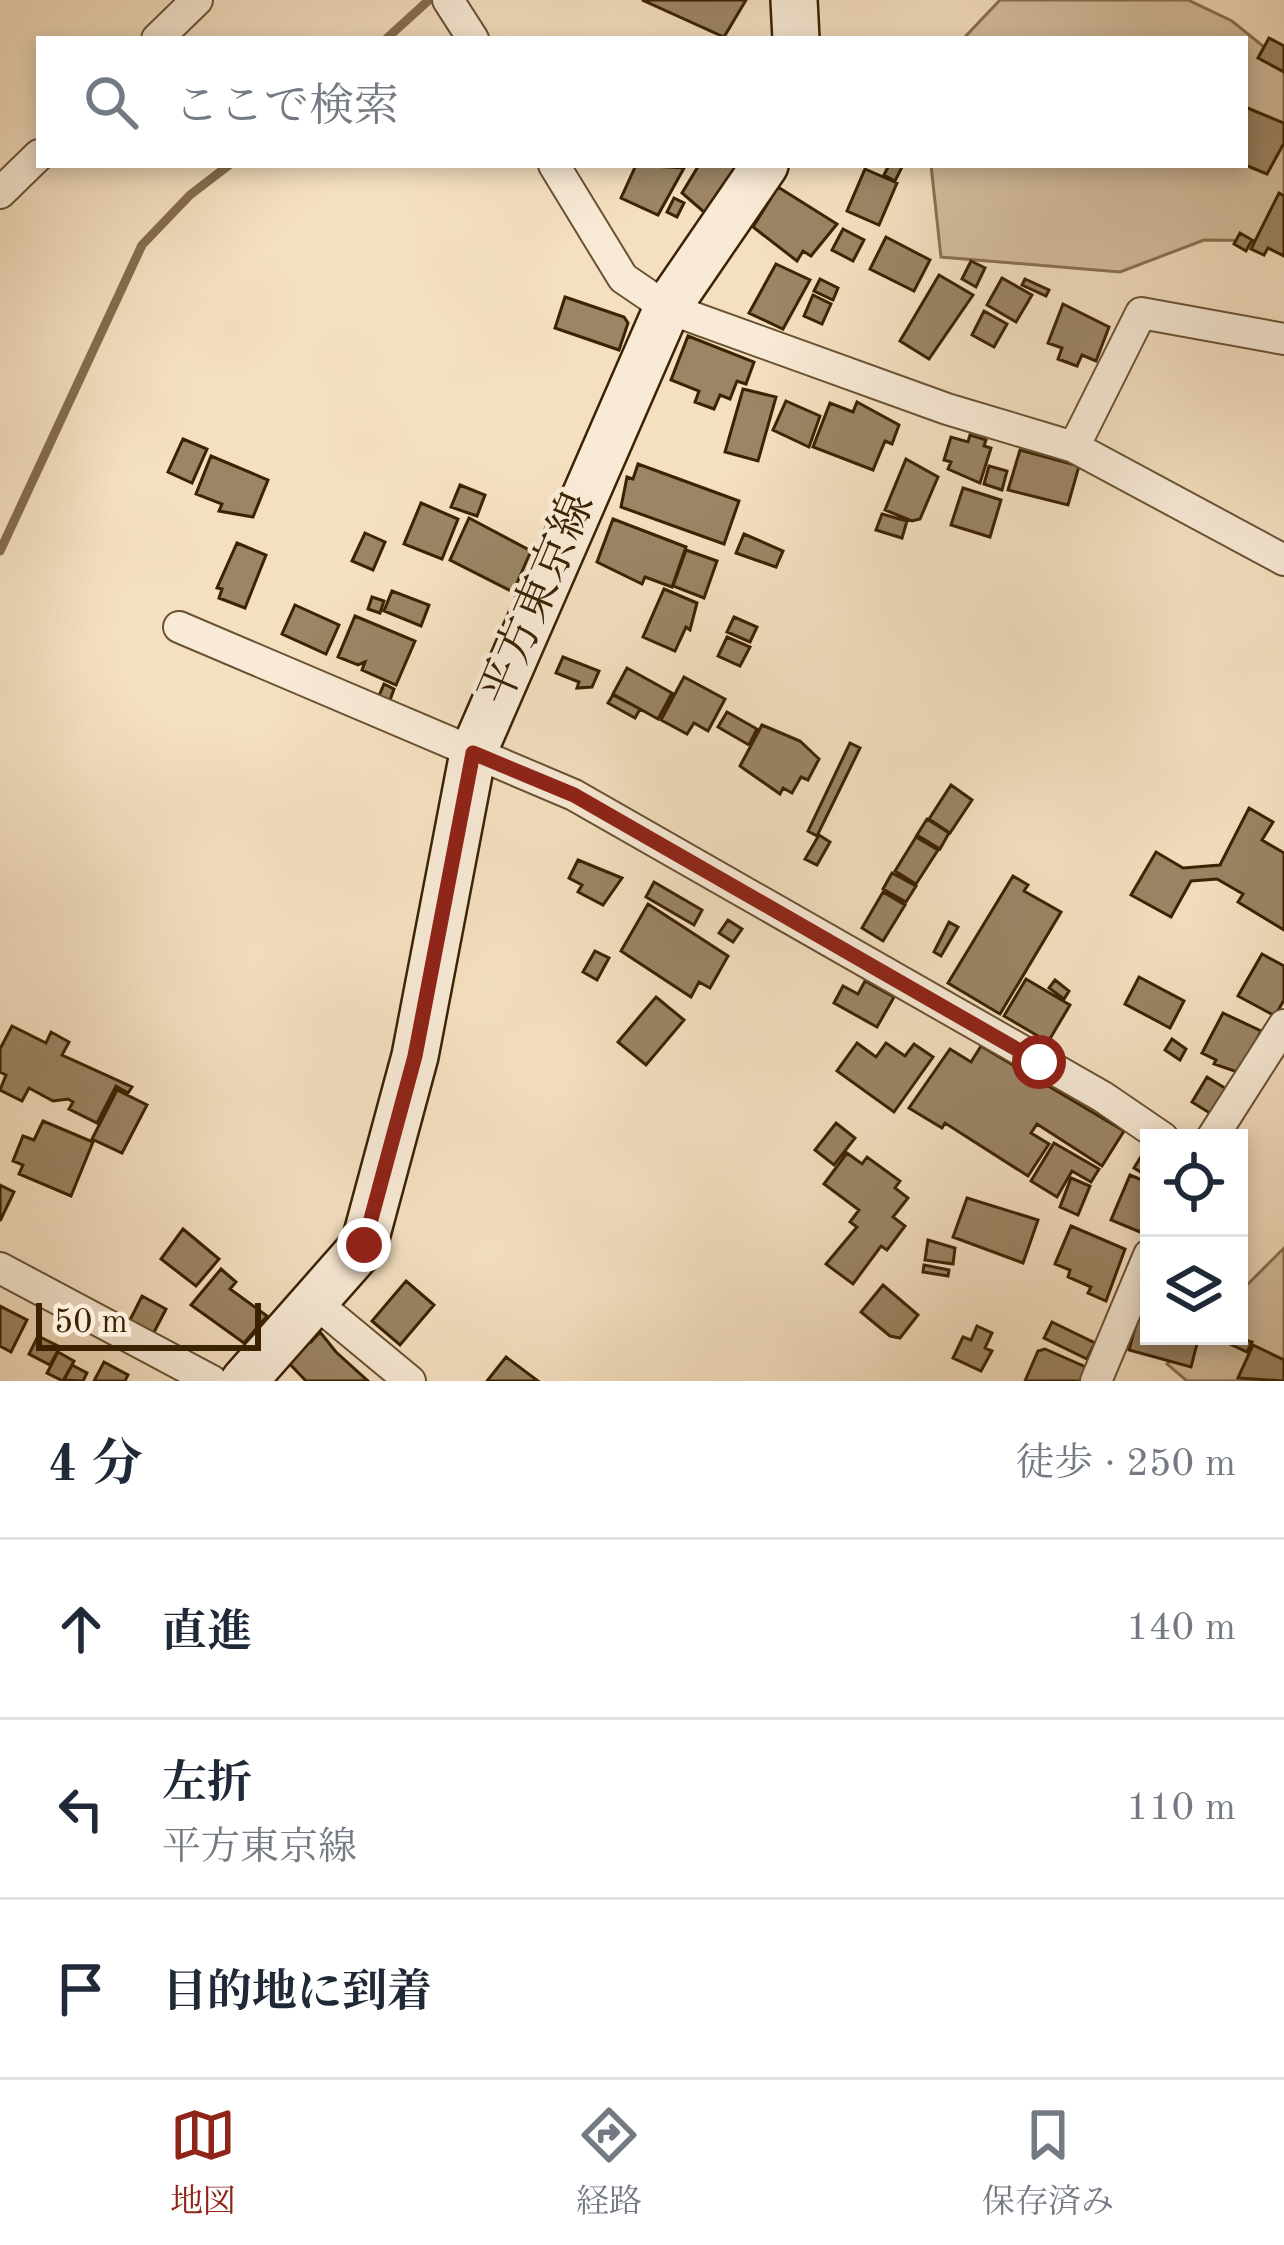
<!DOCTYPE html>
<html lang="ja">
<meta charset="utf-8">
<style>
body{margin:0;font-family:"Old Standard TT","Noto Serif JP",serif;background:#f6f6f7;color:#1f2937}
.controls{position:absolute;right:36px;bottom:36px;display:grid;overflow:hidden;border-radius:0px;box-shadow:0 6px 18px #0003}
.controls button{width:108px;height:108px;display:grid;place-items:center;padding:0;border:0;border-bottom:3px solid #e0e1e3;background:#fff;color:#1f2937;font:60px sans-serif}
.scale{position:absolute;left:36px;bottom:30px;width:225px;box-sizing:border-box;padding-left:12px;border:6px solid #3b2302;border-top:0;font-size:33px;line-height:42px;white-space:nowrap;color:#3b2302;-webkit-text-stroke:9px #f8ead6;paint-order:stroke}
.stop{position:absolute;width:36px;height:36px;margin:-27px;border:9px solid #8f2418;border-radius:50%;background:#fff}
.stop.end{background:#8f2418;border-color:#fff;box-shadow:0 3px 12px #0008}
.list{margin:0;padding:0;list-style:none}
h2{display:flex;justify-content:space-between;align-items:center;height:156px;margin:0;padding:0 48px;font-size:51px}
h2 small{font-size:39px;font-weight:400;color:#747a83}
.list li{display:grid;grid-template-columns:78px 1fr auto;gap:36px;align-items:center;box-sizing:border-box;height:180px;padding:0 48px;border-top:3px solid #e0e1e3}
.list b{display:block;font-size:45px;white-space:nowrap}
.list p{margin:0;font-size:39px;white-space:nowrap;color:#747a83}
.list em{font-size:39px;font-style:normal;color:#747a83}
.icon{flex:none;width:66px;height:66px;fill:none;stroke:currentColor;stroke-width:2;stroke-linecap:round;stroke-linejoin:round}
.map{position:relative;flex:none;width:1284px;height:1381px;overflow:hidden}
.search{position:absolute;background:#fff;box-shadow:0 6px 18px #0003;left:36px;right:36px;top:36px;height:132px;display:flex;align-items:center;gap:30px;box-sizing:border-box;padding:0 42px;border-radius:0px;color:#747a83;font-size:45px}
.sheet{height:696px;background:#fff}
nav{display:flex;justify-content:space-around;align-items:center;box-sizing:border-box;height:168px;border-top:3px solid #e0e1e3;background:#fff;font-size:33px;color:#747a83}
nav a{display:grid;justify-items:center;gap:6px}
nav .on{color:#8f2418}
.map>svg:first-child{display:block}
.green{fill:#d5bfa0;stroke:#887151;stroke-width:3}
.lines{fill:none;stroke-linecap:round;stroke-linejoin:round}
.stream{stroke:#846d4d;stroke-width:9}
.building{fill:#9b8565;stroke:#3b2302;stroke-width:3}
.minor-casing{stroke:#695232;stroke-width:34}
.secondary-casing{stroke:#3b2302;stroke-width:50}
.minor{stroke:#f8ead6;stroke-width:30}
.secondary{stroke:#f8ead6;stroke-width:45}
.route{stroke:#8f2418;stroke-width:15}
.labels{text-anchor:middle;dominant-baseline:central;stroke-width:9;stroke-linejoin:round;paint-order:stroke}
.street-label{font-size:45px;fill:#3b2302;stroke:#f8ead6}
</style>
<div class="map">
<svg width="1284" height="1381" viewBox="0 0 1284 1381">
<rect width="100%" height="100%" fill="#f4dfc0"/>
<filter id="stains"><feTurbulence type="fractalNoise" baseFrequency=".00167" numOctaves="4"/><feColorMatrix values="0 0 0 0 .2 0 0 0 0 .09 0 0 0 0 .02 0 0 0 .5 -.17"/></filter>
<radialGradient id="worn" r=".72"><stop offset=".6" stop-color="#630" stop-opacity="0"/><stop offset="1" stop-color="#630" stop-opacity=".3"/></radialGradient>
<path class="green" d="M1000,0H1188L1232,21L1284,63V241L1204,240L1120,272L941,257L931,165H1245V39H963Z
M1284,1248V1381H1187L1167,1364L1195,1336H1239V1293Z"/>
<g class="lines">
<path class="stream" d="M386,39L429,0
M0,551L142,245L190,195L229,165"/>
</g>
<path class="building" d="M642,0H746L724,37Z
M1269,38L1284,46V72L1258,58Z
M1245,107L1284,123V143L1267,174L1245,165Z
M636,165L684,168L658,215L621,198Z
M699,165H748L712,219L682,193Z
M889,165L902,167L895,181L884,175Z
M865,169L897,183L879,225L847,211Z
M778,187L837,224L811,256L803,251L797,261L753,227Z
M1279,193L1284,196V256L1268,248L1264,255L1251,249Z
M674,198L684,203L677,217L667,212Z
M843,229L864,240L853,261L832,250Z
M1240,233L1252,240L1246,251L1234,244Z
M886,237L930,260L914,291L870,269Z
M971,261L985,268L976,287L962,279Z
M776,264L810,280L783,329L749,313Z
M939,275L973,295L929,359L900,341Z
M1002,278L1032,295L1016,322L987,305Z
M820,279L838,288L833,300L814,291Z
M1025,279L1049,290L1046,296L1022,285Z
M813,295L831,304L822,324L804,316Z
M565,297L624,317L628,323L619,350L555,328Z
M1063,304L1109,327L1096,361L1082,355L1077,366L1058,359L1062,348L1048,343Z
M984,311L1007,324L994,347L972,335Z
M688,336L754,362L746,384L737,381L730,399L720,395L714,409L695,402L699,391L671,380Z
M743,389L776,397L758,461L725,452Z
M786,401L820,416L809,447L773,430Z
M857,402L899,425L892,444L885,441L873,470L813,447L830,403L853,412Z
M970,435L986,440L984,446L991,448L980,483L948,469L951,462L944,460L951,437L968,442Z
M183,439L207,449L192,483L168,472Z
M1020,450L1079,466L1068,505L1008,490Z
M211,456L268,480L253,517L219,511L222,504L196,494Z
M906,459L938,477L920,519L912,521L885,510Z
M638,464L739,501L724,544L621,507L627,477L633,479Z
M989,466L1007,471L1002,490L984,484Z
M460,485L485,495L477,516L451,507Z
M963,488L1001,500L990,537L951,525Z
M421,503L458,519L442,559L404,544Z
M882,514L907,521L902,538L876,530Z
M469,518L531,551L513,592L450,560Z
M613,519L686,547L672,587L645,577L642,584L597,562Z
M365,533L385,542L373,570L352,561Z
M744,534L783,551L776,567L736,553Z
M237,543L266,555L245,608L219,598L222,589L217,588Z
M686,550L717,561L704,598L673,586Z
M664,589L697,603L690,630L686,627L675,651L643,637Z
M392,591L429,605L421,626L384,611Z
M372,597L384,601L380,613L368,609Z
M295,605L339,625L326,654L282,634Z
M355,616L415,641L396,685L362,670L365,662L358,665L338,657Z
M734,617L757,627L750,642L727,632Z
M727,637L750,647L740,666L718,656Z
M563,657L599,671L592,687L577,688L579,682L556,673Z
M627,668L672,693L658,719L613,694Z
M684,677L725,699L708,731L694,723L687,734L661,720Z
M384,684L394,689L389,703L378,698Z
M613,695L640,709L635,718L608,703Z
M727,712L757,729L749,745L718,727Z
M762,725L800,741L819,759L808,780L801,777L792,793L783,788L780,794L740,766Z
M850,743L860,748L817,836L808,831Z
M951,785L972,800L950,833L929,819Z
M1249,808L1273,822L1262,840L1284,853V930L1238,902L1243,894L1217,879L1191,881L1171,917L1131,895L1156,852L1183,868L1220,865Z
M927,819L949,833L940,849L917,835Z
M819,835L830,842L817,865L805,859Z
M916,837L938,850L916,884L895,871Z
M578,860L622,878L603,905L578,892L582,885L569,878Z
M892,873L916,886L906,902L883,889Z
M1013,876L1028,885L1024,891L1061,912L1000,1014L948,983Z
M654,882L702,910L694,925L646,897Z
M883,892L905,905L883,941L862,928Z
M648,904L728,956L710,988L699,982L691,997L621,951Z
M728,920L742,929L733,942L719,933Z
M949,922L958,927L941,956L934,952Z
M595,951L609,958L597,980L583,972Z
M1262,954L1284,966V1000L1275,1016L1238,996Z
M1139,977L1184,1001L1170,1028L1125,1004Z
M1026,979L1070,1005L1048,1042L1004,1016Z
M1055,980L1069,991L1064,999L1049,988Z
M865,981L894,997L877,1027L834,1003L843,986L858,994Z
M656,997L684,1020L646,1065L618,1042Z
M1223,1013L1261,1031L1240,1073L1214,1064L1216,1060L1202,1053Z
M12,1026L46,1043L51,1032L69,1042L62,1055L132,1087L128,1093L116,1086L97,1123L69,1109L73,1102L68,1099L53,1101L29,1088L22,1101L0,1090L6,1075L0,1072V1049Z
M1172,1039L1186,1049L1180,1060L1165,1050Z
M857,1043L876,1057L886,1043L905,1056L914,1044L933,1057L894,1112L837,1071Z
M981,1046L1124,1131L1102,1166L1037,1124L1031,1133L1049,1144L1028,1176L945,1123L942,1128L909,1108L950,1049L971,1062Z
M1207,1077L1228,1090L1213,1115L1192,1102Z
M117,1090L147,1105L122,1153L92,1139Z
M43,1121L93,1142L71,1196L19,1174L23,1165L13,1161L23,1136L34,1140Z
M836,1123L855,1138L834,1165L815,1150Z
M1054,1143L1099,1169L1091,1182L1072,1171L1057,1197L1031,1181Z
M1145,1150L1149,1152V1177L1134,1168Z
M847,1153L862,1164L867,1157L900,1181L895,1188L908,1198L893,1217L905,1226L887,1250L881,1246L853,1284L826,1264L857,1227L850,1222L859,1210L824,1184Z
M1130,1175L1149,1183V1211L1140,1232L1111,1220Z
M1071,1178L1090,1186L1078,1215L1060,1207Z
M0,1185L14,1192L0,1221Z
M967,1198L1038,1220L1023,1263L953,1237Z
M1071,1226L1125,1249L1106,1301L1088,1293L1091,1287L1068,1277L1070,1270L1055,1264Z
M183,1229L219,1259L196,1286L161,1259Z
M928,1240L955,1248L953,1264L925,1260Z
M924,1265L949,1270L948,1276L923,1272Z
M221,1269L236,1282L230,1289L267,1316L244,1343L191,1305Z
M406,1281L434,1305L400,1345L372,1321Z
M883,1285L918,1315L900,1338L890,1336L861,1312Z
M142,1296L166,1309L149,1342L125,1330Z
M1141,1305L1149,1307V1336H1199L1191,1367L1129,1350Z
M0,1306L27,1320L11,1352L0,1346Z
M1052,1322L1095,1343L1087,1359L1044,1338Z
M977,1326L992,1333L985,1348L992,1351L981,1371L953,1358L963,1337L971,1340Z
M320,1332L336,1352L368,1381H306L285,1359L305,1336L311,1342Z
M38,1336L60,1347L50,1365L29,1354Z
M1231,1336L1252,1342L1247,1352L1228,1343Z
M1253,1345L1284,1360V1381L1238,1378Z
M1045,1349L1088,1368L1082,1381H1025L1038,1351Z
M58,1352L74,1361L63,1381L47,1373Z
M506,1357L538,1381H487Z
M104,1362L128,1375L125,1381H94Z
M72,1365L87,1373L83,1381L64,1380Z"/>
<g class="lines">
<g class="minor-casing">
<path id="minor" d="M448,0L473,39
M157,39L197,0
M554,165L623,278L667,308L947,409L1074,447L1284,560
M0,193L39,155
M1074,447L1141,313L1284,339
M179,627L574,795L1103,1097L1163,1138
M1212,1138L1284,1025
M0,1268L212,1381
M317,1304L410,1381
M1096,1381L1149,1255"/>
</g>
<g class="secondary-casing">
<path id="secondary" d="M794,0L796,39
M244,1381L364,1245L415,1056L473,753L667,308L765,165"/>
</g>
<use href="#minor" class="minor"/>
<use href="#secondary" class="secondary"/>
</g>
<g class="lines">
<path class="route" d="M364,1245L415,1056L473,753L574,795L1039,1062"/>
</g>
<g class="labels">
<g class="street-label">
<text transform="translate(539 600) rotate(-67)">平方東京線</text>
</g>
</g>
<rect width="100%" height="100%" filter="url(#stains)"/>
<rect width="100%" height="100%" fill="url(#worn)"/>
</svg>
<div class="controls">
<button><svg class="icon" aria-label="locate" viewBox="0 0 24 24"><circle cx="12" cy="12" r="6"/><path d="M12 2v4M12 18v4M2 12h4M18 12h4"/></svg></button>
<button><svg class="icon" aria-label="layers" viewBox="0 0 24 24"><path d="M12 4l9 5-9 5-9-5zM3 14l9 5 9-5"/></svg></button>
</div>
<div class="scale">50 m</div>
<div class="stop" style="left:1039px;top:1062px"></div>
<div class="stop end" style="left:364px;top:1245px"></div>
<div class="search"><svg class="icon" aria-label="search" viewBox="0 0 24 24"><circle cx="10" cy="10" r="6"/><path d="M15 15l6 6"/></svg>ここで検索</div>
</div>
<section class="sheet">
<h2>4 分<small>徒歩 · 250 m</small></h2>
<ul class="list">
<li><svg class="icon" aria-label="ahead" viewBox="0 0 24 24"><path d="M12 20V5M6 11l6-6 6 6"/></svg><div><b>直進</b></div><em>140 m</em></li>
<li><svg class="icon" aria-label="left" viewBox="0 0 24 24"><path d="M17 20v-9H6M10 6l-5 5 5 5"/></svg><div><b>左折</b><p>平方東京線</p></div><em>110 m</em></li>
<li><svg class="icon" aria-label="arrive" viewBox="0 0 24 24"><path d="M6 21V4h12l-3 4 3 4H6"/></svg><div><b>目的地に到着</b></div></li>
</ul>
</section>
<nav>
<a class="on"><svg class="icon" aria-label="map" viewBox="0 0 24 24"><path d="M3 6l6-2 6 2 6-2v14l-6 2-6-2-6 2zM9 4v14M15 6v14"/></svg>地図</a>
<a><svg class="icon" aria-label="directions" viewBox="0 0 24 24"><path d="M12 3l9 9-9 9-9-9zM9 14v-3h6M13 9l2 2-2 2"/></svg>経路</a>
<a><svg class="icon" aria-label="saved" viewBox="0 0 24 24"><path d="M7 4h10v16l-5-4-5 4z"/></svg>保存済み</a>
</nav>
